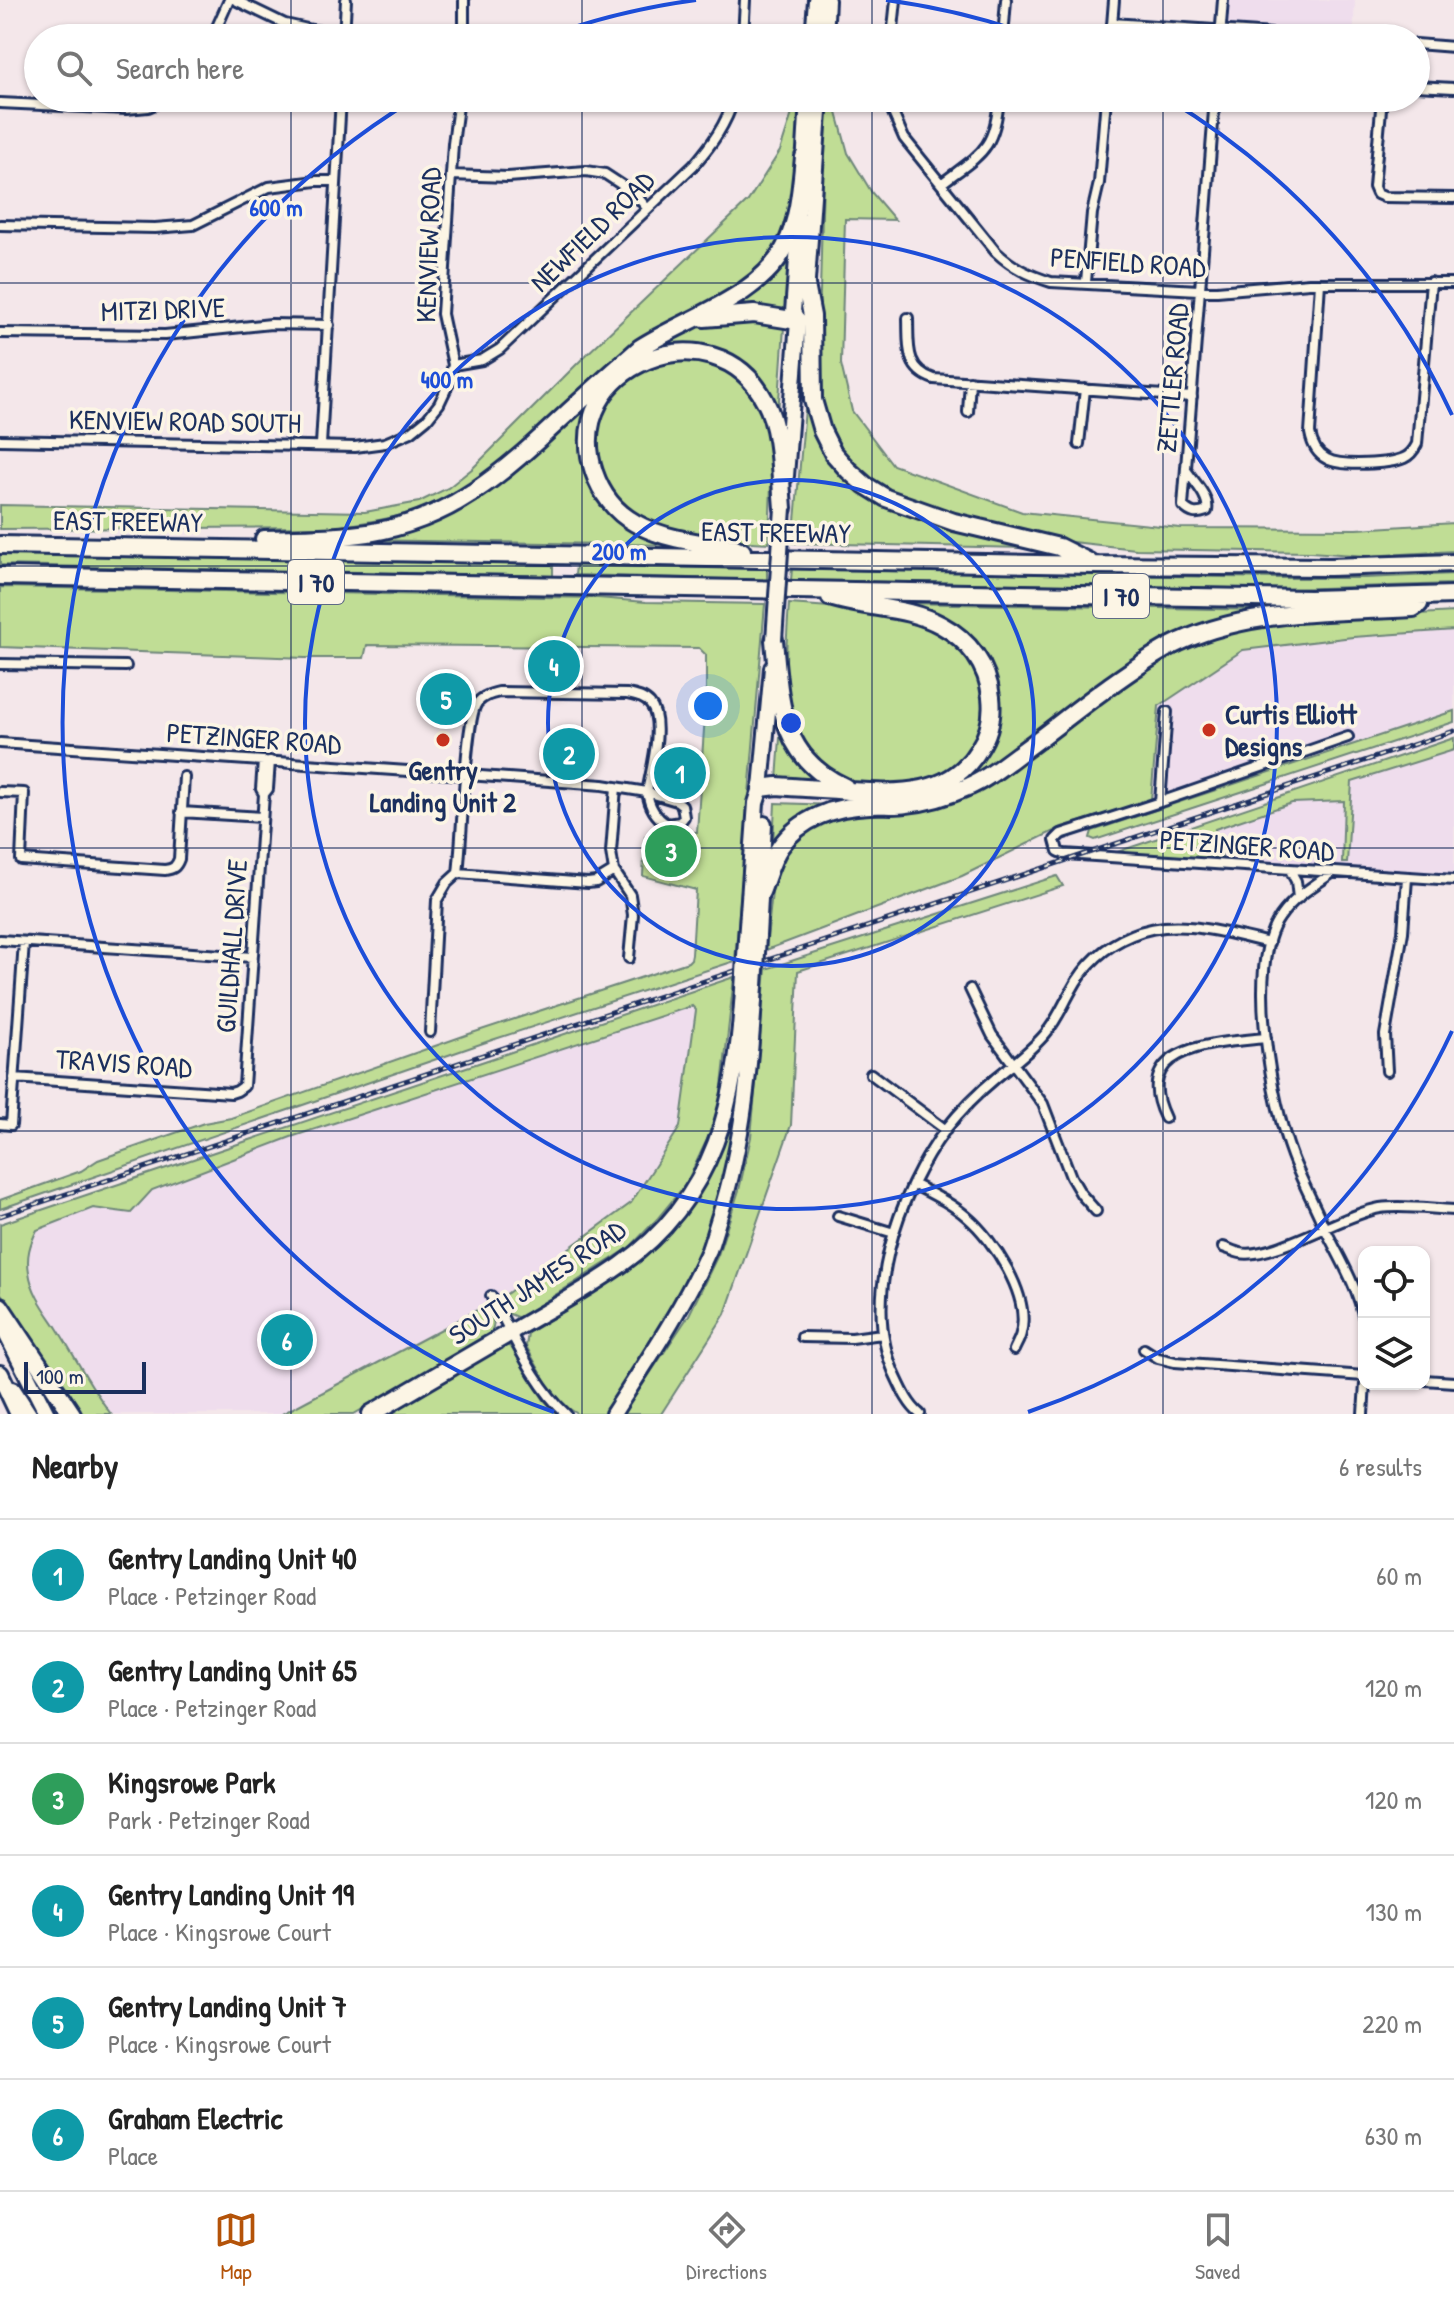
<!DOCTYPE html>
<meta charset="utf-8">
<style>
body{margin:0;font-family:"Patrick Hand",sans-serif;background:#f2f2f2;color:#222}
.controls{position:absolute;right:24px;bottom:24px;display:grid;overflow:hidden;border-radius:16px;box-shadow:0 2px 6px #0004}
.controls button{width:72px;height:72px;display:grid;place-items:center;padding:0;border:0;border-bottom:2px solid #e0e0e0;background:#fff;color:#222;font:40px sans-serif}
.scale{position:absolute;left:24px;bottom:20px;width:122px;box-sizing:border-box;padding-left:8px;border:4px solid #1b2f5e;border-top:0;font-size:22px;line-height:28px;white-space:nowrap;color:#1b2f5e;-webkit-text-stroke:6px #fcf5e5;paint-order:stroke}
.you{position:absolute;left:708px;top:706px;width:28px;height:28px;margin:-20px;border:6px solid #fff;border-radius:50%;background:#1a73e8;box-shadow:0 0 0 12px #1a73e833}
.badge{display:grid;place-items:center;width:52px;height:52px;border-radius:50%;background:#b45309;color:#fff;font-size:26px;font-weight:700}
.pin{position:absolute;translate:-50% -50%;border:4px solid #fff;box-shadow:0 2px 8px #0006}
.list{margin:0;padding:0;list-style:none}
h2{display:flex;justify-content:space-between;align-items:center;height:104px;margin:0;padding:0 32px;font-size:34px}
h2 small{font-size:26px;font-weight:400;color:#767676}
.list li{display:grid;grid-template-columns:52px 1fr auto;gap:24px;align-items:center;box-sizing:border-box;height:112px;padding:0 32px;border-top:2px solid #e0e0e0}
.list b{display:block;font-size:30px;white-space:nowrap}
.list p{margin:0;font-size:26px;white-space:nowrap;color:#767676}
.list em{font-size:26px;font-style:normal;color:#767676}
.icon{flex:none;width:44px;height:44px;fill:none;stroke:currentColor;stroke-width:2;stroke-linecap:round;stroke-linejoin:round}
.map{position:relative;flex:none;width:1454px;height:1414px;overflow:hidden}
.search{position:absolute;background:#fff;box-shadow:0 2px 6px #0004;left:24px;right:24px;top:24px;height:88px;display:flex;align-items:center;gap:20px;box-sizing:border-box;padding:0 28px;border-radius:44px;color:#767676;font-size:30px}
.sheet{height:776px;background:#fff}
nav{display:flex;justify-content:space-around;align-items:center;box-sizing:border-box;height:112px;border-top:2px solid #e0e0e0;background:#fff;font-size:22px;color:#767676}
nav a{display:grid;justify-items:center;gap:4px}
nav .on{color:#b45309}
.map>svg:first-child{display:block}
.built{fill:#efdded}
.green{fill:#c0dd95;stroke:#6e867a;stroke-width:2}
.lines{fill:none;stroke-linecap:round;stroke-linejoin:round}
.minor-casing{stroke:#1b2f5e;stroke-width:14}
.primary-casing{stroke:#1b2f5e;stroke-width:20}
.motorway-casing{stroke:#1b2f5e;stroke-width:22}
.minor{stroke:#fcf5e5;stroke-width:8}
.primary{stroke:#fcf5e5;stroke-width:14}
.motorway{stroke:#fcf5e5;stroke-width:16}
.rail-casing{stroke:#1b2f5e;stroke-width:5}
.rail{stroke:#fcf5e5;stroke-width:2;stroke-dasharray:6;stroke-linecap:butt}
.primary-bridge-casing{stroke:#1b2f5e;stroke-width:20;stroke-linecap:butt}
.primary-bridge{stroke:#fcf5e5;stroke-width:14}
.grid{fill:none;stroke:#1b2f5e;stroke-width:2;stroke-opacity:0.55}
.ring{fill:none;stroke:#1d4ed8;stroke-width:4}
.poi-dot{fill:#c8321e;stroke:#fcf5e5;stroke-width:3}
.labels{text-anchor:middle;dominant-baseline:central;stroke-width:7;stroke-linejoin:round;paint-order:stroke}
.shield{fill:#fcf5e5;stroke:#5e6a86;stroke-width:2}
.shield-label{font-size:26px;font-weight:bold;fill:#1b2f5e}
.street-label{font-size:28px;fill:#1b2f5e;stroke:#fcf5e5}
.poi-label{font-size:28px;font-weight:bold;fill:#1b2f5e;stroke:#fcf5e5;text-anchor:start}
.centre{fill:#1d4ed8;stroke:#fcf5e5;stroke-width:4}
.ring-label{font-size:24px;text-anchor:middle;font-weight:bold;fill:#1d4ed8;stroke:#fcf5e5;stroke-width:7;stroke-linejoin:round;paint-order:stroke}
</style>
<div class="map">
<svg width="1454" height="1414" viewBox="0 0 1454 1414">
<rect width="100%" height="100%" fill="#f4e7ea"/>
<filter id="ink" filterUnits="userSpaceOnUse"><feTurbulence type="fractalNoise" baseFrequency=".0125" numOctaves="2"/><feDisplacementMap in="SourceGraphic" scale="16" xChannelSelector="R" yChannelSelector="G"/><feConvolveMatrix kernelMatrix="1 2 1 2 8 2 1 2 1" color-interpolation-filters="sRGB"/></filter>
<g filter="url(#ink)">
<path class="built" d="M1222,0H1355L1353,38H1219Z
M1454,630V711L1153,812L1151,800L1159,706L1243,650L1353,637Z
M1454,750V876L1223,861L1214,829L1292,802L1345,801L1342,862L1352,782Z
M692,1006L696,1009L681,1127L631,1203L505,1295L282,1414H111L90,1385L56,1327L43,1309L29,1274V1246L37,1230L93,1208L131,1213L152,1190L291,1137Z"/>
<path class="green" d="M797,98H803L788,217C785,231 780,250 769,261C729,299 674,315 629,348C580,384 541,432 492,470C483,477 473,486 463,492C422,514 379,521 334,527L0,529V505L365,512L419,502L448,488L473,468L583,358L748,201L780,151Z
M825,98H833L848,153L872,193L895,220L845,219L841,364L852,411L893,465L1022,512L1180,528L1357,529L1454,523V551L1368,556L1310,552L1136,549L1063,541L982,522L905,498L869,480L843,454L831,434L821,407L818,370Z
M789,253L786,312L725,309Z
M703,322H780L784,327L778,415L742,366L640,357L656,342Z
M665,359L704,360L735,373L763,408L772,453L769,543L716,540L662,529L635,516L612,495L599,470L595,443L605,404L626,380Z
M601,386L594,404L596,490L673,545L357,540L428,519Z
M806,398L856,482L1027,545L1026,548L793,543Z
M0,554L553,565V576L0,565Z
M576,565L767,569V580L575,575Z
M792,569L1277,578H1365L1454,574V584L1288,589L791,580Z
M0,587L598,598L646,602L765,604L735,961L492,1040L0,1209V1200L81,1171L98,1160L204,1123L231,1118L469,1034L688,962L691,959L692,954L696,890L643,876L645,837L656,832H697L706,700V655L699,648L367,645L364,658H305L0,647Z
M904,603L1264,610V612L1211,623L989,768L953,787L989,740L983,657L904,606Z
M789,604C820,606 849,608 880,613C889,614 900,615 909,618C940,629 963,643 978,673C995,709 978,759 941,776C906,792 836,791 811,757C803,747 796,730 792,719C782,693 787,633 789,604Z
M1454,612V630L1353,637L1243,650L1159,706L1151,800L1062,827L962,876L766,950L773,882L786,850L807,828L848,813L914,812L960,799L981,787L1094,703L1170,654L1191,644L1241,628L1294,621Z
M1454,711V722L1095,840L1090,838L1092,831Z
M781,724L821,784L777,780Z
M1454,738V750L1352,782L1347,863H1342L1344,801L1292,803L1215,829L1223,861L1114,853Z
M775,803L834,805L773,845Z
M1057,876L1063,886L798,971L791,1125L725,1314L661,1414H623L689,1315L718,1255L739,1190L751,1137L766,969Z
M734,977L721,1095L712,1129L686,1184L658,1218L629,1248L519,1318L507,1313L502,1305L505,1295L631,1203L680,1127L696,1010L692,1006L291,1137L152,1190L131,1213L93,1208L37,1230C30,1244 26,1256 29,1272C32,1294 46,1311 57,1328C76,1358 90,1386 111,1414H83L0,1292V1224Z
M736,1096H740C732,1148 722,1201 702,1251C678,1309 640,1362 605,1414H578L568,1408L551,1391L526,1346L528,1333C568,1310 605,1285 640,1256C657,1242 676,1227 688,1209C711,1175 723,1134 736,1096Z
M481,1308L490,1313C494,1320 495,1325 491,1333L354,1414H282Z
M506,1345L511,1347L544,1400L558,1414H379L500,1347Z"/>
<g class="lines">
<g class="minor-casing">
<path id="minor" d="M235,0L285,24L312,30L344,34
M464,0V38
M1112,23L1330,38
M212,38L229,0
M344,38L346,0
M743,38L745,0
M892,38L896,0
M1003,38L1006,0
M1111,38L1114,0
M1220,38L1223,0
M1416,44L1454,47
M1416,86L1454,88
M891,98L893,113L904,138L996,252C1013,268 1029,275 1051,282L1217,291L1309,283H1454
M1382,98L1374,187L1377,194L1384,197L1454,198
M0,103L126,109L148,107L169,98
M451,175L508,177L586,171L605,174L634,193L647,208
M941,184C980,154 995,151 999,98
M0,225L155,228L193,225L269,187L316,181H336
M1086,282L1092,213L1099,183L1106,98
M1320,283L1310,433C1312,444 1317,454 1327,459C1341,467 1390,464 1404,458C1411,455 1414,450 1417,444L1431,282
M908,318C909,344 904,369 934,379L1192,397
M0,333L165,335L271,324L329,325
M453,365L482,360L500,349L694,165C712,144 726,125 734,98
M968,412L970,381
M0,440L355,447L385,443L411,432L427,419L439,404L448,385L453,365L442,314L453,144L459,98
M1079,444L1085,389
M321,445L341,98
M1186,470C1194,482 1210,497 1207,511C1196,515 1191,514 1183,506L1215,98
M0,664L126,666
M1167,712L1160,802L1061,834L1055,840L1058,851L1064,854L1080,855L1454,880
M0,743L451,774L467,775L603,785L647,792C651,771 665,721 650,704C644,697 636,696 627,694L499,692C491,694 483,696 477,703C465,719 462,845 458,873L447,883L437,900L430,1032
M616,787L611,852L614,871L630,895L633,915L629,958
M0,792L24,793L21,860L165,870C173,869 176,867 179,859L184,777
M647,792L677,801L682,805L684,817L680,822L667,824C655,817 649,805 647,792Z
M264,794L268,789L270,761
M1160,802L1348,737
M181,812L262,817
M1290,870L1296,881L1298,898
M458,873L588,883L596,882L614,871
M1332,873C1313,886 1293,898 1280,917C1245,965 1272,1104 1292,1156C1300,1177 1311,1198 1320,1218C1335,1251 1357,1283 1364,1319
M0,940L252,957
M970,989L992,1035L1043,1104L1071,1177L1081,1194L1096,1211
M1387,1071L1385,1035L1403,932L1407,878
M871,1074L946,1130
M14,1078L231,1093L237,1091L244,1086L264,794L261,789L263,761
M1165,1118C1129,1044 1219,1043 1266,1038
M0,1124L11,1125L24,942
M913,1184C932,1194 951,1203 967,1217C993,1239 1031,1296 1021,1333C1020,1339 1016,1345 1014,1350
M838,1216L894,1233
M1223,1247C1229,1249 1235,1252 1240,1253C1271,1260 1344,1214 1380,1208C1404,1205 1430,1209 1454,1210
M491,1296C513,1334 533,1384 566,1414
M802,1337L852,1338L882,1334
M1144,1349L1158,1358L1175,1362L1364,1376
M1424,1380L1454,1382
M920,1414C909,1405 903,1392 897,1379C859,1303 898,1193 946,1129C961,1110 979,1092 997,1077C1014,1063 1032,1050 1046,1033C1057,1020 1063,1005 1071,991C1084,966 1105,946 1132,935C1175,916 1226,933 1269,943
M1363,1414L1365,1384"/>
</g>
<g class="primary-casing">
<path id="primary" d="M813,38L816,0
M825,38L827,0
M804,166L808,98
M806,295L820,98
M786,476L798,321L793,312L800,219
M758,936L764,824
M746,940L756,803L761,788L772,668
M0,1322L47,1414
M511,1332C548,1310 586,1290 621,1265C717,1197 736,1100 743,990
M13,1389L29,1414
M613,1414C647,1361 683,1308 709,1250C713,1239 716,1227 720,1215C744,1141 750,1064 755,986"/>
</g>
<g class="motorway-casing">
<path id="motorway" d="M806,285L812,316L813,400L822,431L833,453L848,470L865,485L886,498L954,522L1059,547L1089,562
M704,318L754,314L798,321
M264,539C299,538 333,538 368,533C452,520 503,473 563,417C588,394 614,371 640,348C685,319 760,297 785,247C799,220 801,187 804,157
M0,545L1094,565L1330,567L1454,563
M742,551L735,548C701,543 665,540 635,523C615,512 601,493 594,472C559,365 715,304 765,401C781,430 780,476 783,508
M0,576L1310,599L1454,595
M774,640C780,702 780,758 845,787
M761,788L777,786C801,788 825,789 849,791C898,794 951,797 979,749C989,734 993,715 991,697C988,666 969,640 941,625C907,606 866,609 830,597
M761,892C767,877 771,860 780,847C800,818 835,806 870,805C882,804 894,806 906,804C928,802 950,795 970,786C987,779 1001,767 1016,756C1047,734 1077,709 1108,687C1128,673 1148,658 1169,647C1245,608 1331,613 1413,608L1419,604
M0,1306L72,1414
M0,1374L19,1414
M371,1414L511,1332"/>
</g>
<use href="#minor" class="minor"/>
<use href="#primary" class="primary"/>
<use href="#motorway" class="motorway"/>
<g class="rail-casing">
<path id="rail" d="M0,1216L1454,731"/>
</g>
<use href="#rail" class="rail"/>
<g class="primary-bridge-casing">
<path id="primary-bridge" d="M774,640L783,508
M755,986L758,936
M743,990L746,940"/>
</g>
<use href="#primary-bridge" class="primary-bridge"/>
</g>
</g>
<path class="grid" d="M291,0V38M582,0V38M872,0V38M1163,0V38M291,98V1414M582,98V1414M872,98V1414M1163,98V1414M0,283H1454M0,566H1454M0,848H1454M0,1131H1454"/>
<g class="ring">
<circle cx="791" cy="723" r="243"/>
<circle cx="791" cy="723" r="486"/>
<path d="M1452 1031A729 729 0 0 1 1028 1412M554 1412A729 729 0 0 1 416 98M542 38A729 729 0 0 1 696 0M886 0A729 729 0 0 1 1040 38M1166 98A729 729 0 0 1 1452 415"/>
</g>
<g class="poi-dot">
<circle cx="1209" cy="730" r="8"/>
<circle cx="443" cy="740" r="8"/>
</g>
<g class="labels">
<g class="shield">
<rect x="288" y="560" width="56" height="44" rx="6"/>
<rect x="1093" y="574" width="56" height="44" rx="6"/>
</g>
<g class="shield-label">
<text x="316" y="582">I 70</text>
<text x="1121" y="596">I 70</text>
</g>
<g class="street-label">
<text transform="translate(592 231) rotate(-44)">NEWFIELD ROAD</text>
<text transform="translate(428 245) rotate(-88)">KENVIEW ROAD</text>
<text transform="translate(1128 262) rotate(4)">PENFIELD ROAD</text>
<text transform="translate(163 309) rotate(-2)">MITZI DRIVE</text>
<text transform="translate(1172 378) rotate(-85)">ZETTLER ROAD</text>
<text transform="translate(185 421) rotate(1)">KENVIEW ROAD SOUTH</text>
<text transform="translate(128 521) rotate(1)">EAST FREEWAY</text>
<text transform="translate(776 532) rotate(1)">EAST FREEWAY</text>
<text transform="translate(254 738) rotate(4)">PETZINGER ROAD</text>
<text transform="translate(1247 845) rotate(4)">PETZINGER ROAD</text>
<text transform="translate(231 946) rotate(-86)">GUILDHALL DRIVE</text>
<text transform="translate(124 1063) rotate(4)">TRAVIS ROAD</text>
<text transform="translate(537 1282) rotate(-33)">SOUTH JAMES ROAD</text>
</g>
<g class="poi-label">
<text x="1225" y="714">Curtis Elliott<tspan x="1225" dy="32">Designs</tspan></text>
<text x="443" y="770" text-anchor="middle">Gentry<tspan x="443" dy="32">Landing Unit 2</tspan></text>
</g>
</g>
<circle cx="791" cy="723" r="12" class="centre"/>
<g class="ring-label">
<text x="276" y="216">600 m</text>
<text x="447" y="388">400 m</text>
<text x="619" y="560">200 m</text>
</g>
</svg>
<div class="controls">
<button><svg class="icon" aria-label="locate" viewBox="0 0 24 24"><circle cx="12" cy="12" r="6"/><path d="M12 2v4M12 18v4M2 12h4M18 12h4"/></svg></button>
<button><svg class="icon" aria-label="layers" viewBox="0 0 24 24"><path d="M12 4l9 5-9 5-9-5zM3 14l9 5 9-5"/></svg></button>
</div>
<div class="scale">100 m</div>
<div class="you"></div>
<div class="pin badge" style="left:680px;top:773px;background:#0f9aa8">1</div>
<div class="pin badge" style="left:569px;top:754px;background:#0f9aa8">2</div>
<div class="pin badge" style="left:671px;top:851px;background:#2e9e5b">3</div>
<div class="pin badge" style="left:554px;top:666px;background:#0f9aa8">4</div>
<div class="pin badge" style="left:446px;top:699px;background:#0f9aa8">5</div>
<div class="pin badge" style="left:287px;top:1340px;background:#0f9aa8">6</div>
<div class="search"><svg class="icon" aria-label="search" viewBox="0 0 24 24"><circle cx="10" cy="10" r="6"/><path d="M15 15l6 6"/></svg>Search here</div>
</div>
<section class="sheet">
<h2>Nearby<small>6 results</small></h2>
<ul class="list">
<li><span class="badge" style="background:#0f9aa8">1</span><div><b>Gentry Landing Unit 40</b><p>Place · Petzinger Road</p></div><em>60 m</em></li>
<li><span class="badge" style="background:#0f9aa8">2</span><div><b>Gentry Landing Unit 65</b><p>Place · Petzinger Road</p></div><em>120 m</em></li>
<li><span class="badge" style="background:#2e9e5b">3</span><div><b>Kingsrowe Park</b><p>Park · Petzinger Road</p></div><em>120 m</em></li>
<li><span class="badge" style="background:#0f9aa8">4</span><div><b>Gentry Landing Unit 19</b><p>Place · Kingsrowe Court</p></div><em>130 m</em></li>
<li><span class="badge" style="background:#0f9aa8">5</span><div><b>Gentry Landing Unit 7</b><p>Place · Kingsrowe Court</p></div><em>220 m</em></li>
<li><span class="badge" style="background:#0f9aa8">6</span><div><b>Graham Electric</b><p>Place</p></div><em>630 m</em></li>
</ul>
</section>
<nav>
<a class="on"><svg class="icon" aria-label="map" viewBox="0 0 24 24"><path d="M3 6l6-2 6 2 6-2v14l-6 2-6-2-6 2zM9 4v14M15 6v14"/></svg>Map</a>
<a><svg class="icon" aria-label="directions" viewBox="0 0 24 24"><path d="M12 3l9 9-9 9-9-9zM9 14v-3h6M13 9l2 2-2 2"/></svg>Directions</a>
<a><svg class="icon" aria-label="saved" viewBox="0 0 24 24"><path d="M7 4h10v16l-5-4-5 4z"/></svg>Saved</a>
</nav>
